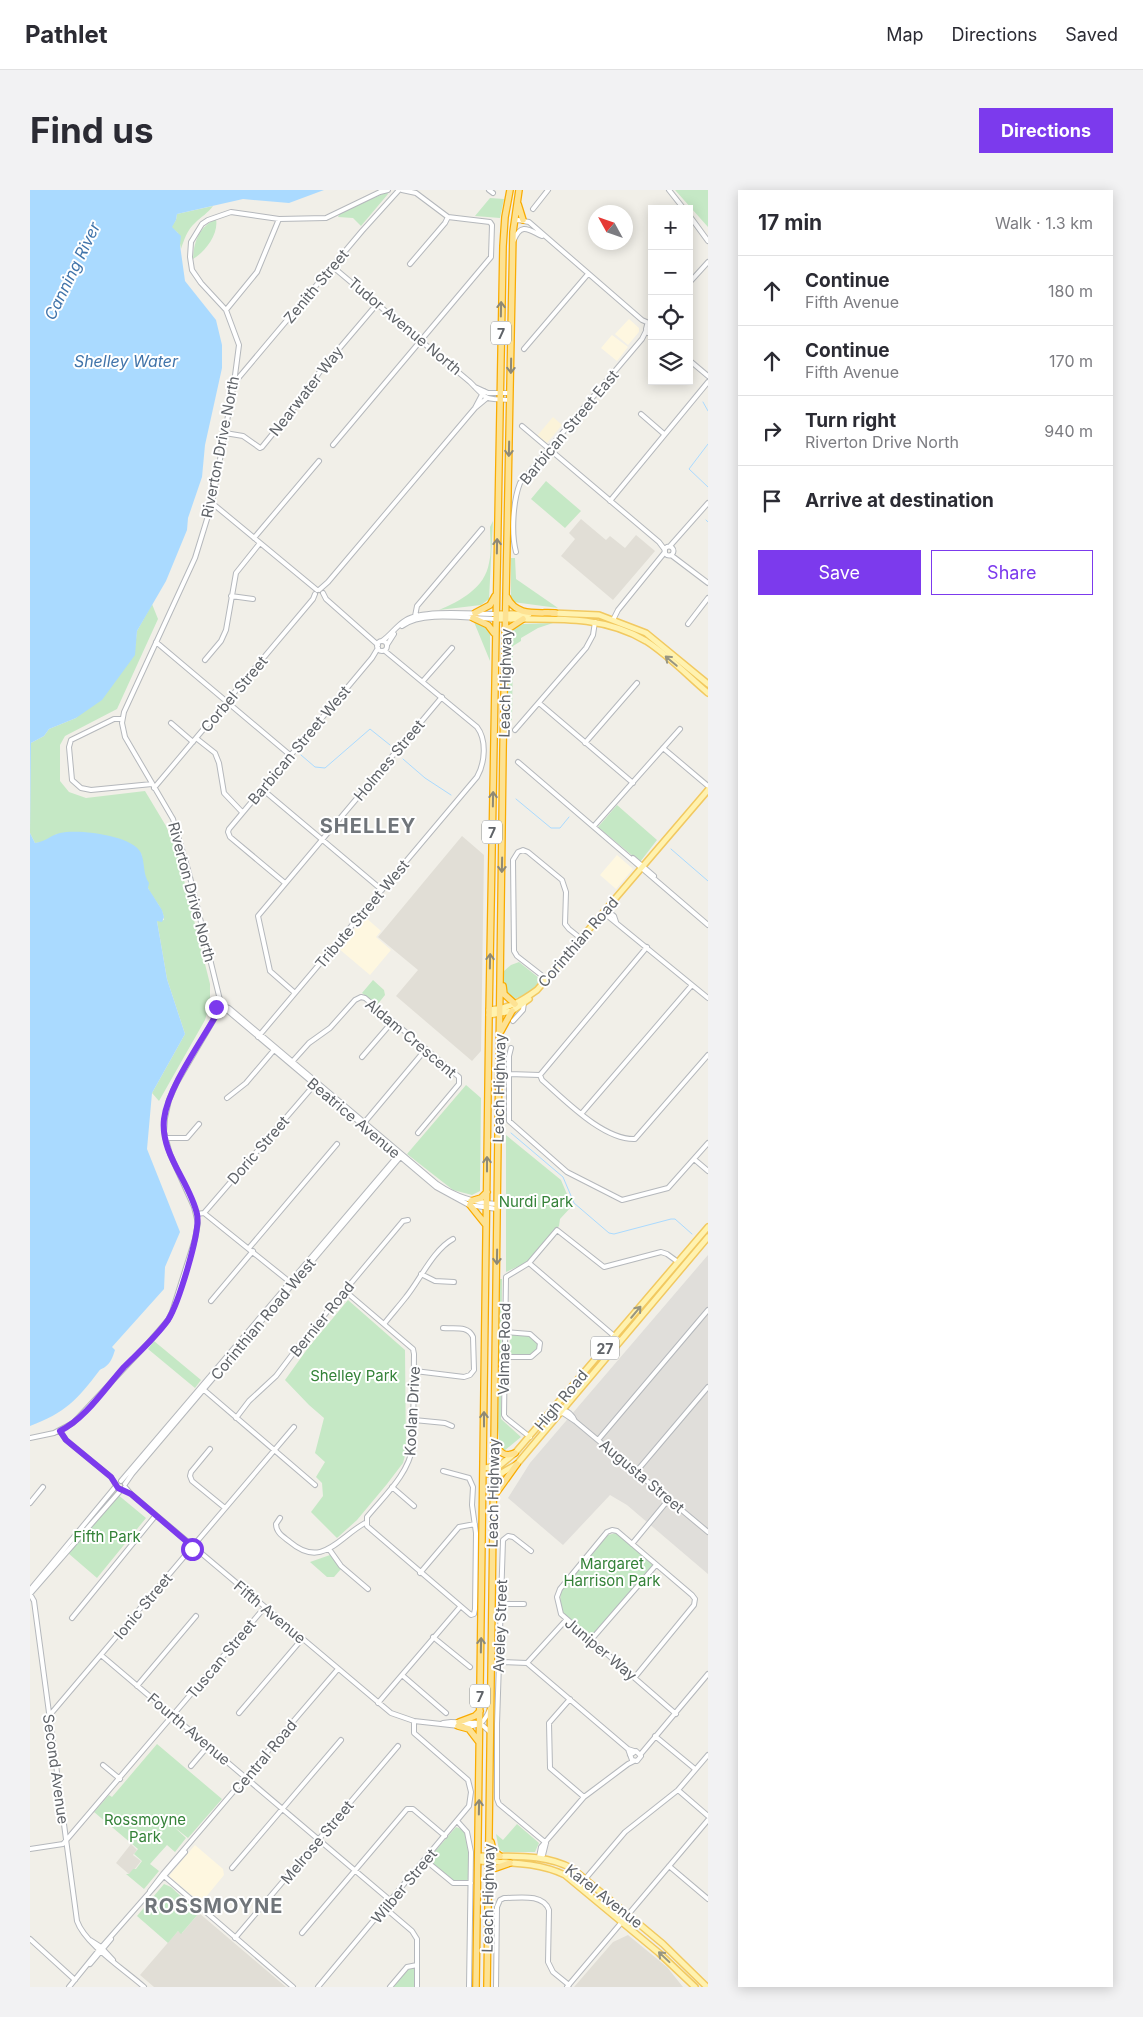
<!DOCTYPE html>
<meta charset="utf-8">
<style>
body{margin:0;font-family:Inter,sans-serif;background:#f2f2f3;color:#2b2b33}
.controls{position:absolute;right:15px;top:15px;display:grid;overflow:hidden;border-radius:0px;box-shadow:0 2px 12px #0003}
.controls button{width:45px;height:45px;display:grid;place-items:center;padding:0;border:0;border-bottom:1px solid #e1e1e2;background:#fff;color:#2b2b33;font:25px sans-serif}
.compass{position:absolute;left:558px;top:15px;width:45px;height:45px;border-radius:50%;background:#fff;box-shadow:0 2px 12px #0003;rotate:310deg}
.stop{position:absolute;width:15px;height:15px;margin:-11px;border:4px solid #7c3aed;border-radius:50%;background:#fff}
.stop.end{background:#7c3aed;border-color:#fff;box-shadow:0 1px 5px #0008}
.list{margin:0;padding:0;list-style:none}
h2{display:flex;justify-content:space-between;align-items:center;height:65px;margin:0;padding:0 20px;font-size:21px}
h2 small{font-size:16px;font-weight:400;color:#7c7c81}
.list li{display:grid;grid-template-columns:32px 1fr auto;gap:15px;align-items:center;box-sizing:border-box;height:70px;padding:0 20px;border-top:1px solid #e1e1e2}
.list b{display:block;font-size:19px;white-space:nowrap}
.list p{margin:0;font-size:16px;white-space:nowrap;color:#7c7c81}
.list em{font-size:16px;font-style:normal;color:#7c7c81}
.actions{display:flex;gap:10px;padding:15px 20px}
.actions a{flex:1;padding:11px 0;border:1px solid #7c3aed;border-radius:0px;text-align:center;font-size:18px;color:#7c3aed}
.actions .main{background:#7c3aed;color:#fff}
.icon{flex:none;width:28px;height:28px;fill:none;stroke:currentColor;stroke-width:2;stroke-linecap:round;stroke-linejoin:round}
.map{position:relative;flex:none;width:678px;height:1797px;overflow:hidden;border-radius:0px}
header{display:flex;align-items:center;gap:30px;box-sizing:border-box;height:70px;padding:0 25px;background:#fff;border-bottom:1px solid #e1e1e2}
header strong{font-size:24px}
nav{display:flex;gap:28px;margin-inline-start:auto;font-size:18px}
.intro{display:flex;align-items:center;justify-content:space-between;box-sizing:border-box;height:120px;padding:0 30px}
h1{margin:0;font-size:35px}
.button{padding:12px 22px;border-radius:0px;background:#7c3aed;color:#fff;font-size:18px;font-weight:700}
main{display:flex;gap:30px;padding:0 30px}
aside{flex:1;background:#fff;border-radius:0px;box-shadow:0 2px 12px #0003}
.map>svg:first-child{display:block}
.commercial{fill:#fef7e0}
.industrial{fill:#e0deda}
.education{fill:#e1ded6}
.green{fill:#c5e8c5}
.sand{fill:#fbf3d9}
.water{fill:#aadaff}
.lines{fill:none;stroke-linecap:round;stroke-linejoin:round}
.stream{stroke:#aadaff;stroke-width:1}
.minor-casing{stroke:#b5b8bc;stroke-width:6}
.major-casing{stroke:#f2c960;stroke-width:8}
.highway-casing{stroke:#f9ab00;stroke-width:8}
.minor{stroke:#fff;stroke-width:4}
.major{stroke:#fff2af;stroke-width:5}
.highway{stroke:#fde293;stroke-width:5.5}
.oneway{stroke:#8e8975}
.oneway2{stroke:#979581}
.route{stroke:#7c3aed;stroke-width:6}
.labels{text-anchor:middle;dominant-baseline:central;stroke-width:4;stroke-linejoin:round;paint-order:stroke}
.shield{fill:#fff;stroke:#8f9295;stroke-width:1}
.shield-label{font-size:14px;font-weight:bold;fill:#5f6368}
.street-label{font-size:15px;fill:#5f6368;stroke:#fff}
.park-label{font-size:15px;fill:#348238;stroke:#fff}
.water-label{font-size:16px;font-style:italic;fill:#4174aa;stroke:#fff}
.district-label{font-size:20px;font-weight:bold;letter-spacing:1px;fill:#70757a;stroke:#fff}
</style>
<header>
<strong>Pathlet</strong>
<nav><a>Map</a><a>Directions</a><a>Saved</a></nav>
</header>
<div class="intro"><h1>Find us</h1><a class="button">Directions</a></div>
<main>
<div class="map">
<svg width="678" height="1797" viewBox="0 0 678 1797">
<rect width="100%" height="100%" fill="#f1efe8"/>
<path class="commercial" d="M599,129L609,138V142L598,155L585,144Z
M582,145L598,157L587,171L571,158Z
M587,665L603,679L586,699L570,685Z
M335,727L351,741L346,747L361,760L340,785L308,758Z
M165,1655L193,1679L194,1685L171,1713L139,1686Z"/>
<path class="industrial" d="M678,1065V1384L597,1315L580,1305L533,1355L478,1308L500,1273Z"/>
<path class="education" d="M551,329L576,350L580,346L595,358L606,345L625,361L583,410L531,366L545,349L539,343Z
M432,646L454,665L451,861L442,871L366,806L388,780L348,747Z
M101,1654L107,1660L103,1665L111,1671L100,1685L86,1673Z
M169,1723L256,1797H124L110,1785L148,1741L152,1743Z
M598,1745L637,1777L653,1797H544L583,1752Z"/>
<path class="green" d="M645,0H678V37Z
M357,2L358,4L331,36L323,28L308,27L310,23Z
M460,8L474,9L470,28L445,26Z
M183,16C178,23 171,27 165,33C157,40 154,50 151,59L148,43L141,37L146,30L147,24Z
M186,29C189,44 175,62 163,69C164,51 169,37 186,29Z
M516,291L551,321L535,338L501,309Z
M463,331L459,409L451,415L409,420C430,411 455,398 459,373C462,361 460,348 460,337Z
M481,368H485L486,389L528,418L483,412L481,409Z
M122,414L128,429L87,519L35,546L30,555V591L39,602L56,608L115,601L136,636L147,662L180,794V813L175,830L129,911L122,903L155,844L137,789L127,731L134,730C134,719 125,711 120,702C114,691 113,675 111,663L27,644L14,652L5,653L0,643L1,553L14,546L19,539L46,528L104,465L107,441Z
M444,432L452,433L460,442V471Z
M523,433L508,438L491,448V451L483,456L482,530L476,531L478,442L493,434Z
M587,615L627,650L610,672L568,637Z
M489,772L509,788C509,800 492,805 483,810L474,802V781L481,775Z
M343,790L354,800L355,805L347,815L332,803Z
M436,895L451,908L450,1001L442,1005L423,1000L377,964Z
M476,945L531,990L542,1016L530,1029L529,1036L498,1072L476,1082Z
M470,1089H472L471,1229L491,1247L474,1261L470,1258L468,1238Z
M318,1110L375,1160L376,1262L373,1273L357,1294L327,1330L307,1348L281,1322L293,1306L292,1293L286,1287L295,1272L285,1263L294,1228L279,1215L255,1190L278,1158Z
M482,1144L500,1145L508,1154V1158L500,1165H481L479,1162L480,1148Z
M124,1151L171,1190L165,1198L118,1159Z
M87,1304L116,1328L67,1388L38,1363Z
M586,1343L623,1375L561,1448L532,1423L530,1412L531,1400L578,1345Z
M300,1365L311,1379L304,1387H297L280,1372Z
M127,1554L192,1609L158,1648L143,1636L156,1648L145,1662L137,1655L120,1674L129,1681L114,1699L96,1684H99L103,1679H106L112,1671L104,1664L108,1659L64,1622L79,1605L82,1607Z
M487,1634L509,1653L505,1662H474L469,1660L466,1644L473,1650Z
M426,1637L434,1640C438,1651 444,1681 437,1691H423L400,1671V1667Z
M134,1694L141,1697L169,1723L151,1744L148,1741L138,1753L107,1726Z
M382,1777L385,1780V1797H362L378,1778Z"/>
<path class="sand" d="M523,227L532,235L517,253L507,246Z"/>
<path class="water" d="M0,0H294L259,13L213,9L147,24L146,30L142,37L151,46L150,55L155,91L186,130L192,155V178L175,255L172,287L158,328L157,340L136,391L107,441L105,465L72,510L46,528L19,539L14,546L1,553L0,643L5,653C15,652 21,645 30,643C48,639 102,645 111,663C115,673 113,685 119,693L118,698L132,720L134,727L132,732L127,731L137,789L155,844L122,903L117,959L150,1042L135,1077L134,1099L82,1157L85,1160C83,1166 81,1173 75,1177C73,1179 71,1178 69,1181C47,1210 35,1223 0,1236Z"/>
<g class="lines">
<path class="stream" d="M673,212L678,221
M678,254L659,279L678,297
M676,330L678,332
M271,565L285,577L295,578L340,539L360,555
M373,569L395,588L421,605
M486,609L521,638H530L539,627
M641,659L678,691
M481,943L533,987L544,1013L579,1043L584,1044L641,1029H645L662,1044"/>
<g class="minor-casing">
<path id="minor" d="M459,0L463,3
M639,0L654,19
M503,19L518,0
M659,25L678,51
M484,31L488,30L499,32L612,130L621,134
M484,50C491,32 499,40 512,46
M380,74L415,33L418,27
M303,77L440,192C458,210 453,209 480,210
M659,93L678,72
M196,120L227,82L249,29
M622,134L617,135L616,139L618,143L622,144
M494,159L558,84
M659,170L678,186
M205,192L332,41L369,0
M445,197L458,203H480
M445,218L457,208
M611,224L634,244
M492,236L629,352L635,360
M195,243L213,246L230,258L232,257L267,214L291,180L347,114
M303,255L461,67L462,35L460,32L418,27L386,3L372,0
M580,311L678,192
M182,313L287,400
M224,348L289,271
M640,356L678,313
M634.5 361a4.5 4.5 0 1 1 9 0a4.5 4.5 0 1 1-9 0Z
M486,362C481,343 483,311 490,293L612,149L616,141
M641,365L678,393
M289,400L298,392L445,218L454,201
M293,403L296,409L348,455
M201,406L223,409
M385,426L387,416L452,339
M583,430L588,420L635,362
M658,434L678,408
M372,436C393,420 440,429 466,429
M347 456a5 5 0 1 1 10 0a5 5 0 1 1-10 0Z
M352,451C361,445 366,436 376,430C393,419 444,424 466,424
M126,452L260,565
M357,455L364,444
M175,470L191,451L196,440L206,383L230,353
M393,491L422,458
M509,513L603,593
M92,529H84L41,550L39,557L42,590L51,598L61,600L122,594
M141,533L163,552
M485,540L556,458L563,445L565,432
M166,548L185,563L189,573L194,603L212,622
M555,553L607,493
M633,558L678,596
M488,572L678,735
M124,598L283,409L285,404
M232,599L352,700
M564,636L650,539
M603,668L624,686
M255,693L200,647L198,642L199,639L342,468L348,458
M576,720L584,726L586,732
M574,723L678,808
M519,791L487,766L484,761L483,670L488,662L493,660L498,662L532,690L536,702L535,734L539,739L554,751
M265,803L240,781L228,726L412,507
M186 816a3 3 0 1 1 6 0a3 3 0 1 1-6 0Z
M191,814L159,683L143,629L95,547L92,533L94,522L165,368L182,313L204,193L209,155L196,120L171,93L162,80L160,67L161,52L172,34L178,30L201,22L249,29L296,28L350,2L358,0
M192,815L199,818L407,994C426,1007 445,1013 467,1014
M191,818L198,821L406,997L439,1015L467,1019
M483,831L493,820L494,813
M228,847L447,587C455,573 457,550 447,537L355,461
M481,858L479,866V931L537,982L592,1010L638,998L678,953
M332,867L363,831
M262,872L279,853L300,838L325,810L331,807L335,808L429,887V894L388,943
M479,884L510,885L512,890C535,910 573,950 605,949L678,865
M510,885L617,757
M197,908L216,893L244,860
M552,923L662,795
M334,933L396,859
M135,948H157L169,934
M664,969L678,981
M174,1023L261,1093
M167,1024L174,1023L285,894
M219,1058L307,954
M499,1073L590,1151
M391,1084L405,1091L424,1092
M315,1101L383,1159L384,1164L383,1256C378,1285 355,1305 337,1327V1336L441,1425L444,1424L445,1419L446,1343L442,1315L443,1297L439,1288L413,1281
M181,1111L223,1061
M354,1134C361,1125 369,1116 376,1107C390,1090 403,1060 423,1049
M474,1167H501L509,1160L510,1153L500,1144L474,1142
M385,1181L434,1187L440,1185L444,1180L443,1147C438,1135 424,1139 413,1138
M173,1199L285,1295
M520,1224C531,1219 539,1218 545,1231
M528,1224L533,1223L545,1231L678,1342
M206,1228L219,1211L246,1186L271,1153L373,1031L378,1030
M384,1230L415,1233L422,1236
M30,1241L36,1250L81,1287L86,1295
M500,1247L476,1228L474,1225L476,1087L499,1073L527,1040L574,1077L631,1062L637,1064L648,1072
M0,1248L24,1243L43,1233L119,1152L138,1130L142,1122L165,1049L168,1033L164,1017L140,964L134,942L135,928L139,910L146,894L190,819
M568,1250L678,1120
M180,1259L161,1282L160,1286L162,1291L195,1318
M606,1282L678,1197
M91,1291L370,963
M95,1294L102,1284L372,965
M95,1297L101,1304L361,1523L384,1531L429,1536
M362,1297L384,1316
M0,1313L13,1297
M250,1328L246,1334C246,1343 254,1347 260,1352C292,1379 308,1348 335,1333
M602,1354L639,1309
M299,1359L311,1376L338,1399
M501,1361L483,1347L478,1346L473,1350L467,1534V1609L469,1614L516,1653
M390,1383L429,1337L445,1334
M0,1400L86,1296
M0,1404L4,1411L47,1731C55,1754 95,1780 114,1797
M0,1404L91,1300
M471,1414H494
M42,1428L126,1325
M403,1447L440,1477
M561,1450L626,1375
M71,1465L361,1711
M470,1472L497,1473L536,1430
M497,1473L598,1559L604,1561
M372,1485L416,1523
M605,1487L664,1415L665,1409L662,1405L587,1341L582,1340L577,1342L530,1399L527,1407L531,1424L646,1524
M107,1496L166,1426
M540,1509L519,1533L520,1578L554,1607
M348,1513L430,1417
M209,1523L272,1449
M19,1526L264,1237
M413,1533L421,1532L450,1533L460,1542
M436,1536C450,1537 455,1531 460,1519
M625,1546L665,1579
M598,1559L602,1570L607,1571L611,1566L606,1561L600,1565
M610,1565L678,1484
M73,1575L90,1589
M161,1576L178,1556
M648,1600L678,1626
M428,1632L437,1642L441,1662L439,1797
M0,1659L33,1654L235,1417
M509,1667L511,1657L554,1607L598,1574L604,1571
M509,1667L513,1665L516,1653
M395,1670L423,1693H441
M639,1676L678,1709
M202,1678L311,1550
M134,1686L263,1797
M556,1688L595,1642L648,1600L678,1565
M120,1701L133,1684L308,1479
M355,1718L382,1741L387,1749V1797
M272,1743L377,1619H383L415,1646
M205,1748L368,1556
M0,1749L45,1790
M60,1750L71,1757L83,1770
M60,1774L81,1749
M39,1797L69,1760L155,1662
M288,1797L439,1616L441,1602L438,1590L384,1543V1531
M360,1797L377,1777L387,1775
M466,1797L467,1717L470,1710L474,1708C488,1708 513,1703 519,1720L518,1772L523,1782L539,1795
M537,1797L678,1630"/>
</g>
<g class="major-casing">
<path id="major" d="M522,423L569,425L616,443L678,494
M466,424H499
M466,429C517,430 569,423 616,451C638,465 658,486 678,503
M459,820C478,819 492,811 507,800L678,600
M459,825L482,821L499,809
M454,1278L469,1276L485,1263L678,1037
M454,1284H470L487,1274L678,1047
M449,1666C481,1667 514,1663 543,1679L633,1754L677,1797
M449,1671C478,1673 508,1672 535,1685L629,1763L665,1797"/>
</g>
<g class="highway-casing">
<path id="highway" d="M488,14L493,30
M477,407C486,427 507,422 525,423
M445,423L460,415L465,406
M443,428L458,435L464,443
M475,441L493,429
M473,796L474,804L485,814
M471,841L482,821
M441,1011L451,1008L457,1002
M440,1015L456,1035
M464,1253C470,1262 474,1268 485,1263
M464,1306L487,1274
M429,1532L445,1526L450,1521
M428,1536L439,1539L449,1552
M461,1652L463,1660L470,1666
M458,1685L463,1679L480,1673
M446,1797L459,825L473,56L475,27L480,0
M457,1797L473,560L483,42L489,0"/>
</g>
<use href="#minor" class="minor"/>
<use href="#major" class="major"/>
<use href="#highway" class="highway"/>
</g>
<defs><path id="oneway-shaft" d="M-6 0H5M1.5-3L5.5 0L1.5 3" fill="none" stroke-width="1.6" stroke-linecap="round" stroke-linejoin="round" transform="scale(1.25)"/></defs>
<g class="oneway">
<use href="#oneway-shaft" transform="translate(471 119) rotate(-89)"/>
<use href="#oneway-shaft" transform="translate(481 176) rotate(91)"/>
<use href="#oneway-shaft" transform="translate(479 259) rotate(91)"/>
<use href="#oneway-shaft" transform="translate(467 356) rotate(-89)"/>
<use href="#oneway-shaft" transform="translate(463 609) rotate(-89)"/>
<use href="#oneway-shaft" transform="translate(472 675) rotate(91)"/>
<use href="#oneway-shaft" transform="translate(460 771) rotate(-89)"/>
<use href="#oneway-shaft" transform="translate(457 974) rotate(-90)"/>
<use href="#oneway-shaft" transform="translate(467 1067) rotate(91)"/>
<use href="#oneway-shaft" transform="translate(454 1229) rotate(-90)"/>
<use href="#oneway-shaft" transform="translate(451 1455) rotate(-89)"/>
<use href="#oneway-shaft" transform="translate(449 1617) rotate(-89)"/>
</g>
<g class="oneway2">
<use href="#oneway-shaft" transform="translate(641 471) rotate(-140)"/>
<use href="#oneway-shaft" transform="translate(606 1122) rotate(-50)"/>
<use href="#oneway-shaft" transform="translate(634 1767) rotate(-137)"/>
</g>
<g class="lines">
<path class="route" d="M162,1359L163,1357L101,1304L88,1298L81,1287L36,1250L30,1241C56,1228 75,1198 94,1177C109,1162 126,1147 138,1130C148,1114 171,1042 167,1024C160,992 130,964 134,929C138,898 169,855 185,827L186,817"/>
</g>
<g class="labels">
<g class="shield">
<rect x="461" y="131.5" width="20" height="23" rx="4"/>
<rect x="452" y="630.5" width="20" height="23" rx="4"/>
<rect x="561" y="1146.5" width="28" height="23" rx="4"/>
<rect x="440" y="1494.5" width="20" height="23" rx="4"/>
</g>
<g class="shield-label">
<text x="471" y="143">7</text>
<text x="462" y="642">7</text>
<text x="575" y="1158">27</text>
<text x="450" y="1506">7</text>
</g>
<g class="street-label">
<text transform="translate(286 96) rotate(-50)">Zenith Street</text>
<text transform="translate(375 136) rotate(40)">Tudor Avenue North</text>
<text transform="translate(276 201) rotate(-52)">Nearwater Way</text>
<text transform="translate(539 237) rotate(-50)">Barbican Street East</text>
<text transform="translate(190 257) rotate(-79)">Riverton Drive North</text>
<text transform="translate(475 493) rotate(-89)">Leach Highway</text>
<text transform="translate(204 504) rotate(-50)">Corbel Street</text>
<text transform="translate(269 555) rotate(-50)">Barbican Street West</text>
<text transform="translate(359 570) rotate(-50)">Holmes Street</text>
<text transform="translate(162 702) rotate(75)">Riverton Drive North</text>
<text transform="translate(332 724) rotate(-50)">Tribute Street West</text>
<text transform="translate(548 752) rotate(-49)">Corinthian Road</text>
<text transform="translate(381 848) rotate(40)">Aldam Crescent</text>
<text transform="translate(469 898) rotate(-89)">Leach Highway</text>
<text transform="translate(324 928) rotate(40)">Beatrice Avenue</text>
<text transform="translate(228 960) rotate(-49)">Doric Street</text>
<text transform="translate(233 1129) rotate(-50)">Corinthian Road West</text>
<text transform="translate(292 1129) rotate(-51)">Bernier Road</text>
<text transform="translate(474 1159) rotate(-89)">Valmae Road</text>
<text transform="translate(531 1210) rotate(-50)">High Road</text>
<text transform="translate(382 1221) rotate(-87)">Koolan Drive</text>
<text transform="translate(612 1286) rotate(40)">Augusta Street</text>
<text transform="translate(463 1303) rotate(-89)">Leach Highway</text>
<text transform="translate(113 1416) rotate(-50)">Ionic Street</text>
<text transform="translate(240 1422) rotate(40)">Fifth Avenue</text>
<text transform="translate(470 1436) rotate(-88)">Aveley Street</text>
<text transform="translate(571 1459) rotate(40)">Juniper Way</text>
<text transform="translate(191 1469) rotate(-50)">Tuscan Street</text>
<text transform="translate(159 1539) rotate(40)">Fourth Avenue</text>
<text transform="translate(234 1567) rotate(-50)">Central Road</text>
<text transform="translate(26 1579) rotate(82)">Second Avenue</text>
<text transform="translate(287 1652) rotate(-50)">Melrose Street</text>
<text transform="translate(374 1696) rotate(-50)">Wilber Street</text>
<text transform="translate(574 1706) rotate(38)">Karel Avenue</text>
<text transform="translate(458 1708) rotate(-89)">Leach Highway</text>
</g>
<g class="park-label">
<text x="506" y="1011">Nurdi Park</text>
<text x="324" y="1185">Shelley Park</text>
<text x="77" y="1346">Fifth Park</text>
<text x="582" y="1373">Margaret<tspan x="582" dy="17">Harrison Park</tspan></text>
<text x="115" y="1629">Rossmoyne<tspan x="115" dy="17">Park</tspan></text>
</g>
<g class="water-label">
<text transform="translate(42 81) rotate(-64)">Canning River</text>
<text x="96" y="171">Shelley Water</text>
</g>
<g class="district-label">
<text x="338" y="636">SHELLEY</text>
<text x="184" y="1716">ROSSMOYNE</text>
</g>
</g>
</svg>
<div class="controls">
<button>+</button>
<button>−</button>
<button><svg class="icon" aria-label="locate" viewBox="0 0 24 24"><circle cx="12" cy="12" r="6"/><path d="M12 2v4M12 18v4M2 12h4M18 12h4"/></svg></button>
<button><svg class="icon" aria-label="layers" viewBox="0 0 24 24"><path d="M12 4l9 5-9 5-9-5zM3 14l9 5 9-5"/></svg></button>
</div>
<svg class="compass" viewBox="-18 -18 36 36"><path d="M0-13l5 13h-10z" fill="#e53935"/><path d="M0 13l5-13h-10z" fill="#7c7c81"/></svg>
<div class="stop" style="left:162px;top:1359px"></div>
<div class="stop end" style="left:186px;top:817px"></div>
</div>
<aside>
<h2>17 min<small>Walk · 1.3 km</small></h2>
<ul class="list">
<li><svg class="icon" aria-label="ahead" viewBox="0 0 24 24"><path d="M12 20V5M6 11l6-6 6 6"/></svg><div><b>Continue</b><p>Fifth Avenue</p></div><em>180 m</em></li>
<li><svg class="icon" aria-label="ahead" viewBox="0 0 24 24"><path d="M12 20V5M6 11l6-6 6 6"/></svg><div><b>Continue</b><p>Fifth Avenue</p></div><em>170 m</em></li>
<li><svg class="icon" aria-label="right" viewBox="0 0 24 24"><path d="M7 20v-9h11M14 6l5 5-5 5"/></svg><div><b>Turn right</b><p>Riverton Drive North</p></div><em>940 m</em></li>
<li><svg class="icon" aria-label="arrive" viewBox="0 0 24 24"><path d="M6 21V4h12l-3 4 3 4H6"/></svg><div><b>Arrive at destination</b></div></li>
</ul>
<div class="actions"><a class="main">Save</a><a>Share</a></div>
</aside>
</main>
